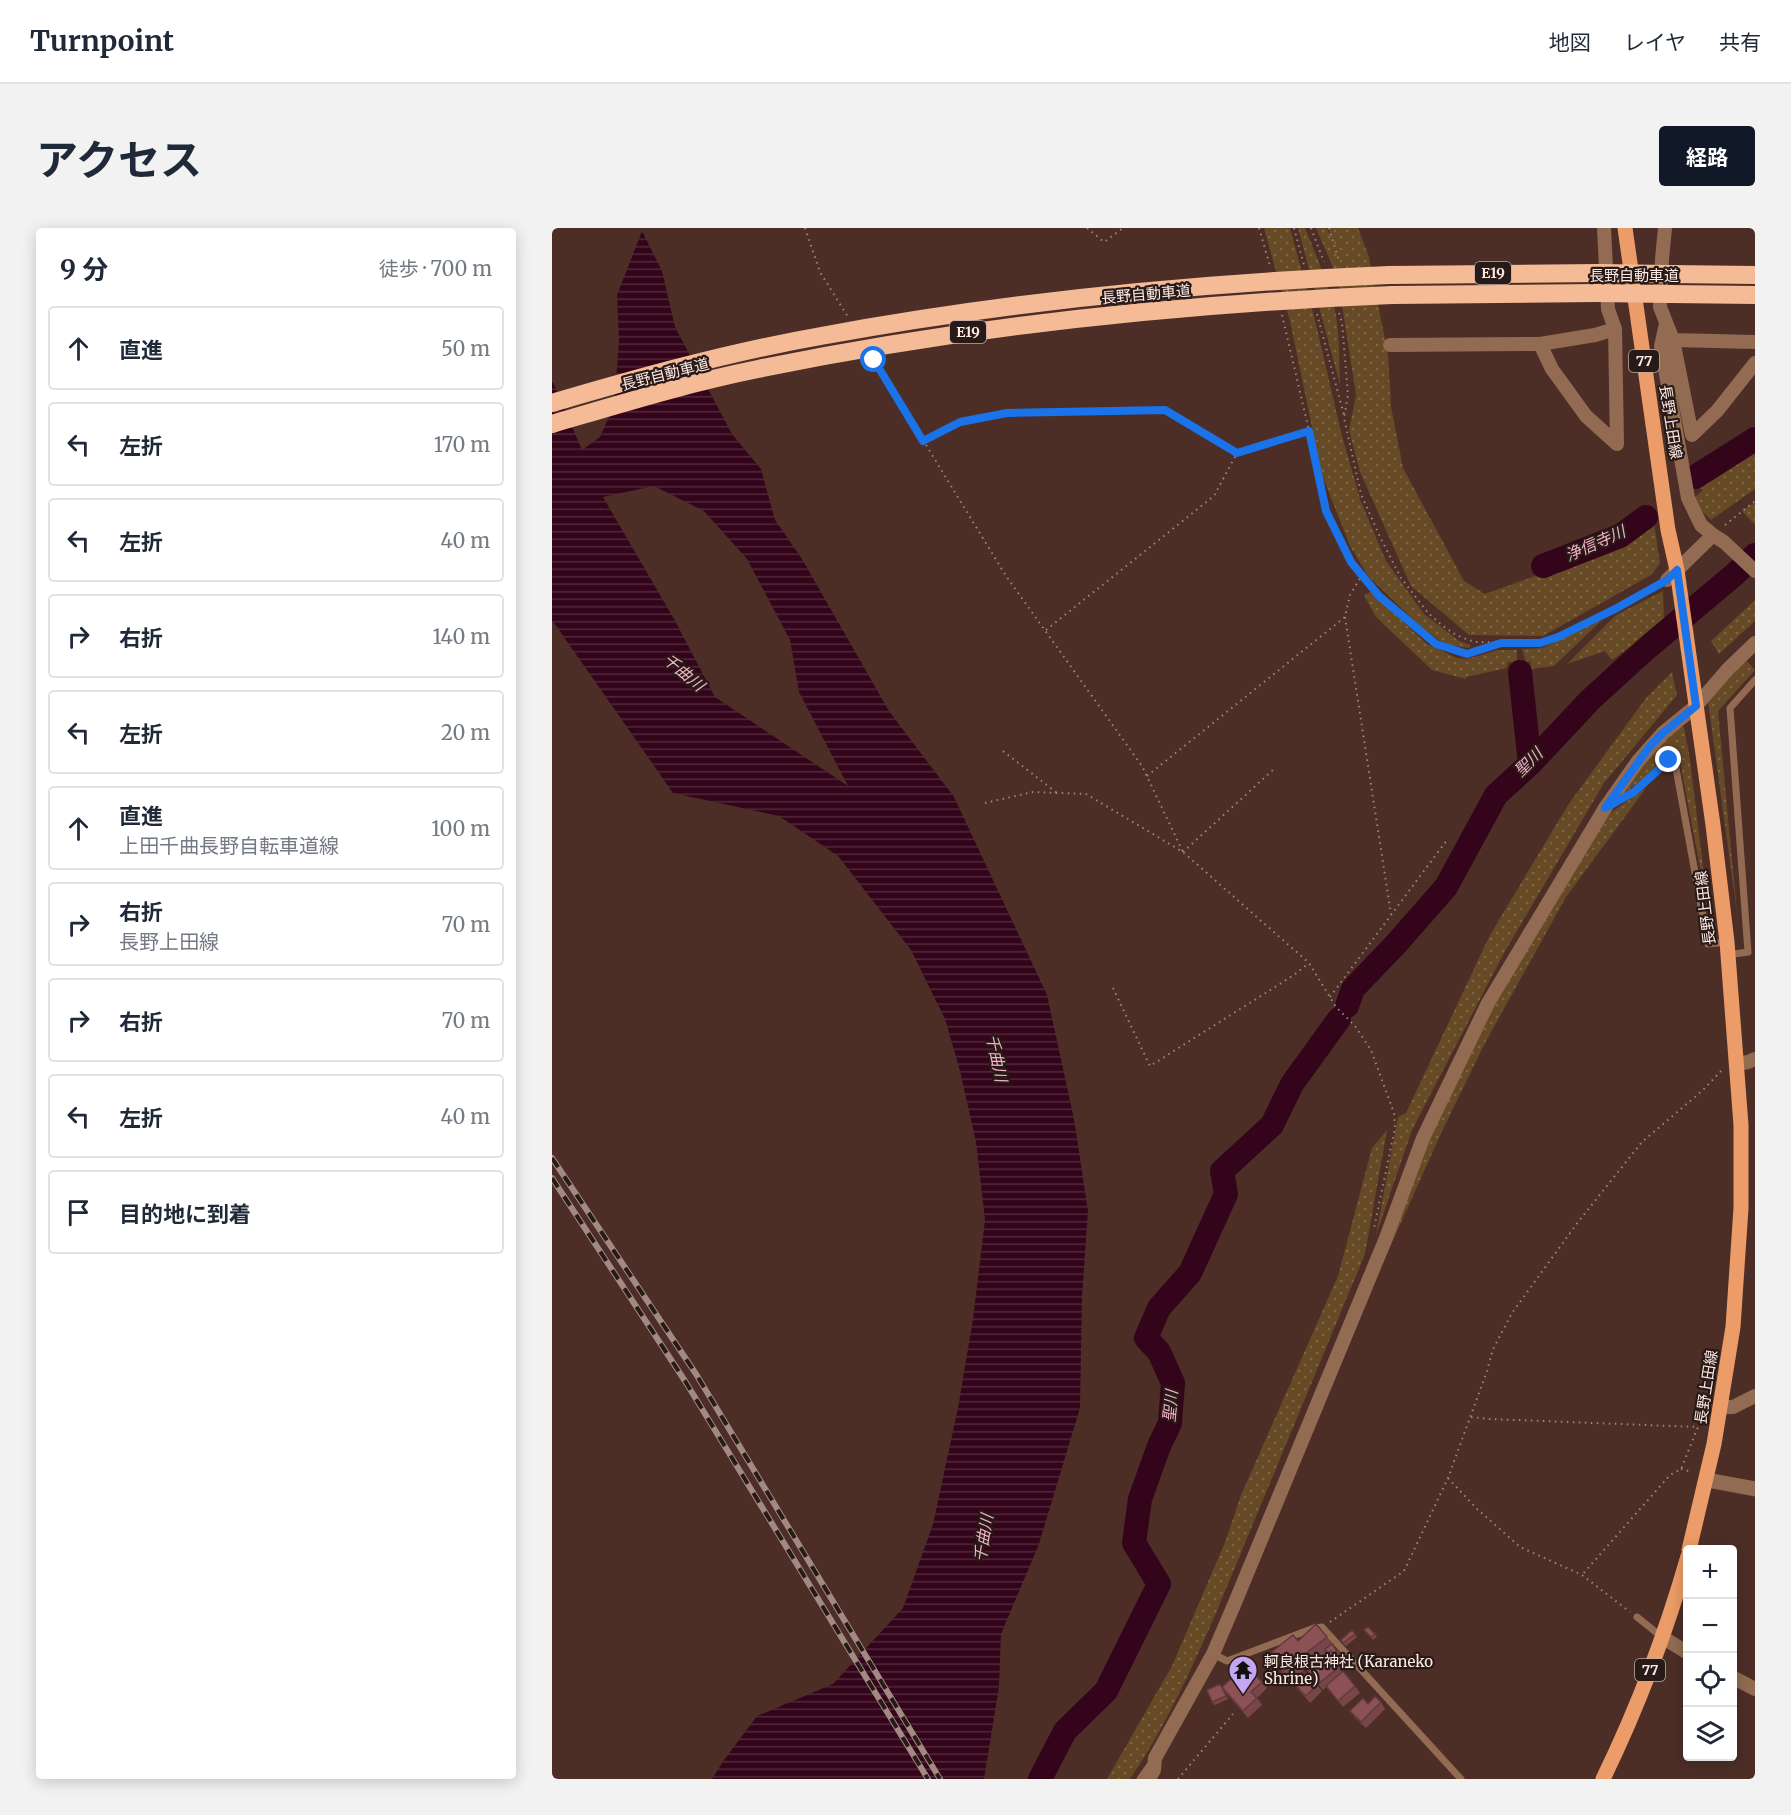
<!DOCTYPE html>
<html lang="ja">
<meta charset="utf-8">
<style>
body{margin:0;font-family:Merriweather,"Noto Sans JP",serif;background:#f2f2f3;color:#1f2937}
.controls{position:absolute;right:18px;bottom:18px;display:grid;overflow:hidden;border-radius:6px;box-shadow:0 3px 15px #0003}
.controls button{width:54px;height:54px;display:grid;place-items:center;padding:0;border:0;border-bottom:2px solid #e0e1e3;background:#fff;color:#1f2937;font:30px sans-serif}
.stop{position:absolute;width:18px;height:18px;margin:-14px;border:4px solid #1a73e8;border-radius:50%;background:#fff}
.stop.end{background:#1a73e8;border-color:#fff;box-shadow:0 2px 6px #0008}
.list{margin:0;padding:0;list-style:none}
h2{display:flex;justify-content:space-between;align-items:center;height:78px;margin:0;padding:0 24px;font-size:26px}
h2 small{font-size:20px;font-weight:400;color:#747a83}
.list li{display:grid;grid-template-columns:39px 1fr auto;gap:18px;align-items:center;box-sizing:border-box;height:84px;margin:0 12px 12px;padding:0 12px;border:2px solid #e0e1e3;border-radius:6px}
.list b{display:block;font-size:22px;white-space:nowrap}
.list p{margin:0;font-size:20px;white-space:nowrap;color:#747a83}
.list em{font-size:20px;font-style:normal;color:#747a83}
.icon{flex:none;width:33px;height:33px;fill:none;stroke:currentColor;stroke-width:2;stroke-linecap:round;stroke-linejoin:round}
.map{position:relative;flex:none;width:1203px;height:1551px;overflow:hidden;border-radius:6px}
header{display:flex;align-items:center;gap:36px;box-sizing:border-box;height:84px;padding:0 30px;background:#fff;border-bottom:2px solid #e0e1e3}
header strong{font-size:28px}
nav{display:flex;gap:33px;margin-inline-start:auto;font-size:21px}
.intro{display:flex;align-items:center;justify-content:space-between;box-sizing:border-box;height:144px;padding:0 36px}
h1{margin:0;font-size:42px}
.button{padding:15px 27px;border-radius:6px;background:#111827;color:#fff;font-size:21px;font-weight:700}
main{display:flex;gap:36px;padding:0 36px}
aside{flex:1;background:#fff;border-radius:6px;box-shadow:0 3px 15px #0003}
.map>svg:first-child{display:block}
.grass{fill:url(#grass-dots)}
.water{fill:url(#water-rules);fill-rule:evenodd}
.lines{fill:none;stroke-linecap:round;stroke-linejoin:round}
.river{stroke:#33041a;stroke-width:24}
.path{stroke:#9f857f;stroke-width:2;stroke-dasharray:1.5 4.5;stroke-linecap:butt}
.service{stroke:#926b52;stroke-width:7}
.minor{stroke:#926b52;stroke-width:14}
.tertiary{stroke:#926b52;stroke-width:15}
.primary{stroke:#ec9c68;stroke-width:15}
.motorway{stroke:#f5bb97;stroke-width:18}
.rail-casing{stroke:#a38983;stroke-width:6}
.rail{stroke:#281a17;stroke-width:4;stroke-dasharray:11;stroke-linecap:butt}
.motorway-bridge{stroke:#f5bb97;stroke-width:18}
.wall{fill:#784649}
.building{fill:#8b5155;stroke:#61393c;stroke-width:1.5}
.route{stroke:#1a73e8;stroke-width:8}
.labels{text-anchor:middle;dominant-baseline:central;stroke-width:4.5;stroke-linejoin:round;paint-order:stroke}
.shield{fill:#281a17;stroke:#beaba6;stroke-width:1.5}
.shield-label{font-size:14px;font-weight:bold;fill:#fee9e4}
.street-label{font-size:15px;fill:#fee9e4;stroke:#281a17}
.poi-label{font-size:15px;fill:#fee9e4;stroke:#281a17;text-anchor:start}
.water-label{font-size:16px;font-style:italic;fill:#f5b0c7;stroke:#281a17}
</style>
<header>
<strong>Turnpoint</strong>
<nav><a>地図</a><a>レイヤ</a><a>共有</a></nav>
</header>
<div class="intro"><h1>アクセス</h1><a class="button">経路</a></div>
<main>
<aside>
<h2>9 分<small>徒歩 · 700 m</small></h2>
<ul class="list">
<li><svg class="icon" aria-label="ahead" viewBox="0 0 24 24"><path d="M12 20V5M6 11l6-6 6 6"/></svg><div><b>直進</b></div><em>50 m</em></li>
<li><svg class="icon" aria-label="left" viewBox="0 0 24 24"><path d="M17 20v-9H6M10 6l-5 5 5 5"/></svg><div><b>左折</b></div><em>170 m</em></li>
<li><svg class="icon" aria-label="left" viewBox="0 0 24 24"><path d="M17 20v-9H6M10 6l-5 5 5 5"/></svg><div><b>左折</b></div><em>40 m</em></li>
<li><svg class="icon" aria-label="right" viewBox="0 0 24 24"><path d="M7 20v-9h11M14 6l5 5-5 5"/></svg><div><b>右折</b></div><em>140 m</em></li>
<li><svg class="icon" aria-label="left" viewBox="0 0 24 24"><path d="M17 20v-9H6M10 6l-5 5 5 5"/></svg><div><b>左折</b></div><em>20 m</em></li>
<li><svg class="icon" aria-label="ahead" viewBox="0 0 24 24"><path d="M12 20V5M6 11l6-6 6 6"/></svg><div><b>直進</b><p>上田千曲長野自転車道線</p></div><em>100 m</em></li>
<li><svg class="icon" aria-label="right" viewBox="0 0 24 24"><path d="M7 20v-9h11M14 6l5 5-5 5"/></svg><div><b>右折</b><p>長野上田線</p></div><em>70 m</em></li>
<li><svg class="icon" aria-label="right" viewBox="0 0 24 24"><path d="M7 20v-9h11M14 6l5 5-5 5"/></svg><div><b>右折</b></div><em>70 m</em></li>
<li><svg class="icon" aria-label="left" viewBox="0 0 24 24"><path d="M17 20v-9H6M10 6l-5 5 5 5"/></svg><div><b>左折</b></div><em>40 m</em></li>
<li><svg class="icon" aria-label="arrive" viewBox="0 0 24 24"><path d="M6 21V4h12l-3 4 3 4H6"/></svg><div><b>目的地に到着</b></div></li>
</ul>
</aside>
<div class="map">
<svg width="1203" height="1551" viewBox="0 0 1203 1551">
<defs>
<pattern id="grass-dots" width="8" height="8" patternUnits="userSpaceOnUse" patternTransform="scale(1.5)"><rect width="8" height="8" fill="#664a26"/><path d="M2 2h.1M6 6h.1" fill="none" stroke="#7d6445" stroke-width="1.8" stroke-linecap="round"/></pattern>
<pattern id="water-rules" width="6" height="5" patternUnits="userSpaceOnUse" patternTransform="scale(1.5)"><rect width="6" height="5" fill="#33041a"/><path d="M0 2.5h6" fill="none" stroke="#52293b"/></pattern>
</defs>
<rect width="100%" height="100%" fill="#4c2e27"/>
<path class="grass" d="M712,0H738L762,88L790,208L809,274L834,333L872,386L907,413L919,417L917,420L893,416L870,400L816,348L798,318L770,247L738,93Z
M746,0H753C763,25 775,52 782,78C788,103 787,131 788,157Z
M764,0H775L778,8L777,0H806L817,29L826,76L836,127L839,179L851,240L912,353L933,366L997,343L1060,324L1082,307L1102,295L1108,335L1099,347L991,408L917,407L859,358L808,244L797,202L804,167L786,51Z
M1203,219V261L1159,292L1144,277L1142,270L1151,262L1144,256Z
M1203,274V297L1190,283Z
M1111,363L1112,393L1060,432L1053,423L1015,436L1064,387Z
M819,364L875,416L905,430L915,431L946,422H965V435L956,434L955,440L914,449V451L880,442L824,389L812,367Z
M1203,372V393L1167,426L1159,413Z
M1050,392L1002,438L978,441L979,433L974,434L970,421L990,420Z
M1193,431L1203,442L1166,483L1185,685L1156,473Z
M1120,444L1125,467L1052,555L952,725L860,902L824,1007L846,889L854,885L938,707L1016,577L1094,470Z
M1123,499H1132L1138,532L1157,687L1128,534L1120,523L1091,551L1066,570L1084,543Z
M1094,560L1014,669L933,815L892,899L810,1081L871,920L927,804L993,686L1058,585Z
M835,902L813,1026L664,1385C639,1442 613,1500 578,1551H555L620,1438L674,1312L689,1267L786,1048L820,920Z"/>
<path class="water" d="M90,3L110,43L123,99L180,206L209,241L223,292L250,331L337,483L402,569L495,767L522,891L536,983L530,1069L528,1180L487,1316L449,1406L447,1459L432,1551H160L172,1532L205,1488L281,1456L351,1380L381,1296L406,1180L421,1091L433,992L424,914L408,843L393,791L359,722L286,628L227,588L121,565L0,392V152L30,222L48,209L62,178L67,112L65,67ZM102,258L152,283L195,331L238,412L247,464L296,558L163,469L122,391L51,269Z"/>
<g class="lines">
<path class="river" d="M1143,249L1203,211
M991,338L1068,308L1094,289
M968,444L978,536
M795,778L801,761L844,716L894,659L944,567L978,536L1038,472L1095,420L1183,346L1203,327
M488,1551L513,1503L554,1463L607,1356L582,1315L588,1271L607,1218L618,1195L621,1155L607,1124L594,1110L607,1080L638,1045L674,966L670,943L720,897L740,856L787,791"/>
<path class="path" d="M253,0L268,44L296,89
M535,0L552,14L571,0
M707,0L718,38
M742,0L752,37
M759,0L772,34
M777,0L787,33
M787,85L790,95L796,167L792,190L809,266L828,309L849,350L876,385L891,398L904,407L922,414L988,415L1006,409L1063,381L1103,359
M765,86L792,187
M730,87L755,194L774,283L799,334L827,368L884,416L915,426L946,416
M324,135L454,348L590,538L631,624
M372,212L408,194L455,185L613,182L685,225
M1173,297L1203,273
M793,389L839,686
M494,402L662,268L685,225L757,203
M451,523L505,565
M595,548L793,389L798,367L810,347
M433,575L481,564L534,566L631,624L757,735L784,779L803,798L819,822L842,885L843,900L822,1000
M631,624L722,541
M561,760L598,838L742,747L757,735
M778,769L895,612
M919,1189L938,1191L1146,1199L1129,1241L1118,1247L1030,1347
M1129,1241L1140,1244
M896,1250L924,1280L968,1319L1030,1347L1078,1384
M778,1394L852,1343L896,1250L935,1143L941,1121L960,1085L1026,994L1090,914L1151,862L1170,842
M626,1551L681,1486"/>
<path class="service" d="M1061,576L1082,564L1117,532L1123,535L1156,716L1175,714
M1176,727L1196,724L1178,480L1203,452
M1085,1389L1110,1409
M661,1426L675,1433L762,1400L770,1399L909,1551
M588,1551L598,1537"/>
<path class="minor" d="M1113,0L1110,31L1108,79L1121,112L1203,114
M1114,96L1109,118L1136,270L1149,297L1161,307
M1121,112L1140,207L1165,183L1203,135
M988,116L1000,141L1034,188L1065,216L1063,101
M838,117L988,116L1043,107L1063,101L1056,81L1052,0
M1115,352L1161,307L1172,314L1203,343
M1185,836L1196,834L1203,831
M1169,1179H1181L1203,1168
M1110,1409L1136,1425
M1180,1449L1203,1461
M597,1551L602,1542L603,1530L661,1426L682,1377L834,1010L871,910L936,775L1053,580L1086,533L1111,505L1144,478L1176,441L1203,415"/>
<path class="tertiary" d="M1155,1252L1203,1261"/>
<path class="primary" d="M1073,0L1116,302L1125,342L1161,597L1175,714L1189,897V980L1181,1099L1162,1216L1137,1322
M1051,1551C1086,1479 1114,1405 1136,1328"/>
<path class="motorway" d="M1117,46L1203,47
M837,47L1046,45
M1118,66L1203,67
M840,67L1044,65"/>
<g class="rail-casing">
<path id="rail" d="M0,930L144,1146L388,1551
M0,950L133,1153L376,1551"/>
</g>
<use href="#rail" class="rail"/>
<path class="motorway-bridge" d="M1046,45L1117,46
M1044,65L1118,66
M0,175C88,149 178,124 269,108C456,73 646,55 837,47
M0,196C68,176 136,155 206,141C415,98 627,76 840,67"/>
</g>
<path class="wall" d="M764,1396L788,1426L784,1429L791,1439L788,1442L803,1458L808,1465L791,1479L774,1459L771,1462L755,1442L776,1426L775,1424L737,1454L716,1427L746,1413Z
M800,1402L805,1409L794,1418L791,1415Z
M812,1402L823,1406L825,1409L821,1412Z
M710,1454L715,1460L705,1470L710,1477L696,1490L672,1463L676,1471L663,1477L660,1474L670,1459Z
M741,1455L765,1457L770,1463L758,1475L746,1461Z
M829,1474L833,1481L814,1500L803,1490L798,1483L816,1476Z"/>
<path class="building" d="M764,1396L775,1409L730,1444L716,1427L741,1407L746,1413Z
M816,1399L823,1406L819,1409L812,1402Z
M800,1402L803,1406L791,1415L789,1412Z
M780,1416L785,1423L781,1425L779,1423L776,1426L773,1421Z
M779,1423L787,1432L783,1436L786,1440L766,1456L755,1442Z
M699,1443L710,1454L699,1464L705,1470L691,1483L670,1459L679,1451L685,1457Z
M791,1443L803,1458L786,1473L774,1458Z
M752,1444L765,1457L754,1468L741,1455Z
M668,1456L674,1468L660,1474L655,1462Z
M823,1468L829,1474L809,1494L798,1483L811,1470L816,1476Z"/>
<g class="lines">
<path class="route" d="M322,132L371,213L408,194L455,185L613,182L685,225L757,203L774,283L799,334L827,368L884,416L915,426L949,415H988L1006,409L1063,381L1115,352L1125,342L1144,478L1111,505L1098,518L1053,580L1082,564L1117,532"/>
</g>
<defs>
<g id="temple-pin" transform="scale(1.5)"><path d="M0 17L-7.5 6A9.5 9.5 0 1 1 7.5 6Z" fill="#c3a7f2" stroke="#281a17"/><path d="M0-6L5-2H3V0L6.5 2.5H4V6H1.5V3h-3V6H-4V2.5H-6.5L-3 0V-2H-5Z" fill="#111"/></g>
</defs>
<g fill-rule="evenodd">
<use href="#temple-pin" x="691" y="1442"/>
</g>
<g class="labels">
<g class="shield">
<rect x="923" y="34" width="36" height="22" rx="4.5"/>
<rect x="398" y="93" width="36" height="22" rx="4.5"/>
<rect x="1077" y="122" width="30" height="22" rx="4.5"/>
<rect x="1083" y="1431" width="30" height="22" rx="4.5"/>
</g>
<g class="shield-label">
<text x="941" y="45">E19</text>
<text x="416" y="104">E19</text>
<text x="1092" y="133">77</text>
<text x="1098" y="1442">77</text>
</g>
<g class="street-label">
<text x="1082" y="47">長野自動車道</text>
<text transform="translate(594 66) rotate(-5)">長野自動車道</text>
<text transform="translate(113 146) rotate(-14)">長野自動車道</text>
<text transform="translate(1119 194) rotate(81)">長野上田線</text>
<text transform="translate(1153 680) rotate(-97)">長野上田線</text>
<text transform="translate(1154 1159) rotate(-81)">長野上田線</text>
</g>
<g class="poi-label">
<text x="712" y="1433">軻良根古神社 (Karaneko<tspan x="712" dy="17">Shrine)</tspan></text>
</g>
<g class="water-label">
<text transform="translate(1043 315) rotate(-24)">浄信寺川</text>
<text transform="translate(132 444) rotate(40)">千曲川</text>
<text transform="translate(976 534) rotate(-45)">聖川</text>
<text transform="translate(445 830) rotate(78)">千曲川</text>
<text transform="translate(618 1178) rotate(-85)">聖川</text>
<text transform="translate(431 1310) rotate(-81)">千曲川</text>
</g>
</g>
</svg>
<div class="controls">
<button>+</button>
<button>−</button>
<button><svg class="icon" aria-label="locate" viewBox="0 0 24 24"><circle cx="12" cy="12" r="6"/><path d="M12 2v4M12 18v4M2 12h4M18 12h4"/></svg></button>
<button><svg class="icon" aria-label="layers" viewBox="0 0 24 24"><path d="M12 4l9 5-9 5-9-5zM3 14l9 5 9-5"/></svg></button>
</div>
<div class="stop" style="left:322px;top:132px"></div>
<div class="stop end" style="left:1117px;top:532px"></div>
</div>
</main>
